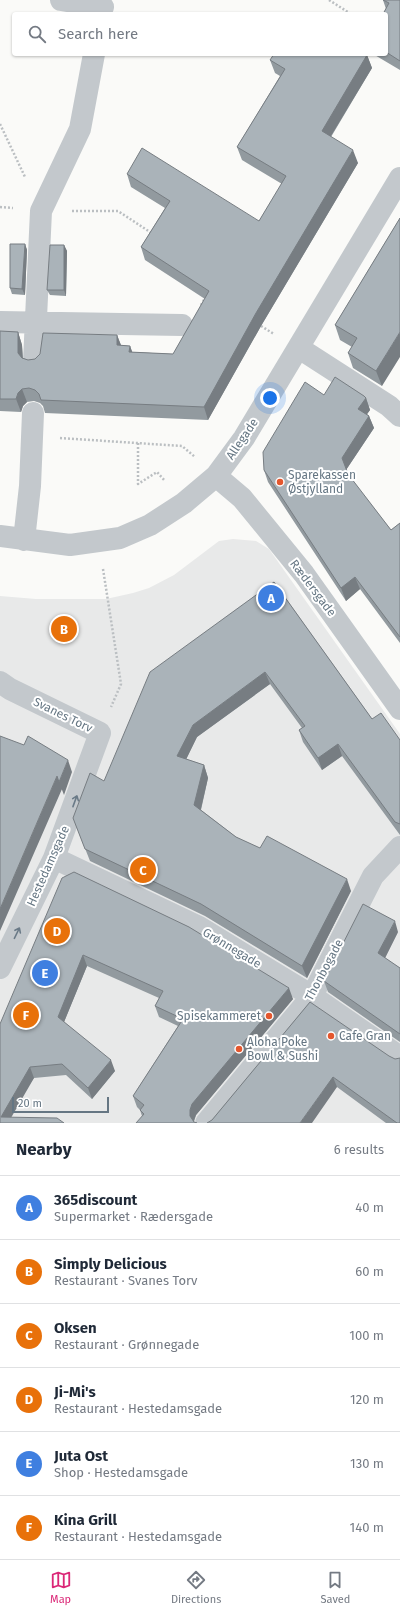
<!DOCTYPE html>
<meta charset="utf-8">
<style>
body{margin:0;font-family:"Fira Sans",sans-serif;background:#f2f2f3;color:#1f2937}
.scale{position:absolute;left:12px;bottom:10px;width:97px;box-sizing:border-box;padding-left:4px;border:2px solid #657683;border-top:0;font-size:11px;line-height:14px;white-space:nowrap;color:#657683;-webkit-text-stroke:3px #fff;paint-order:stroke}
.you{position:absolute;left:270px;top:398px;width:14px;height:14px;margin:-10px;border:3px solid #fff;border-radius:50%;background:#1a73e8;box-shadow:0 0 0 6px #1a73e833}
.badge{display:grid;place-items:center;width:26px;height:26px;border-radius:50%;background:#db2777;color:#fff;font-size:13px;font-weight:700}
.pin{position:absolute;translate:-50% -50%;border:2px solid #fff;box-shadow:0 1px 4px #0006}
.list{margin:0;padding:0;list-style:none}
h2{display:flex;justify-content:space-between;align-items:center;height:52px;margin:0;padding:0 16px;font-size:17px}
h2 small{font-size:13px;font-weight:400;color:#747a83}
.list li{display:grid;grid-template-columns:26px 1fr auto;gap:12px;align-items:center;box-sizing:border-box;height:64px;padding:0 16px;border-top:1px solid #e0e1e3}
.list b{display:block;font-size:15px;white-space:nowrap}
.list p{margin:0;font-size:13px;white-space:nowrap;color:#747a83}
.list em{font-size:13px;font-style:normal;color:#747a83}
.icon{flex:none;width:22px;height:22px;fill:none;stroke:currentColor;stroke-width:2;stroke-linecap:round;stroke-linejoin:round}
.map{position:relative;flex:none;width:400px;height:1123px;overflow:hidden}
.search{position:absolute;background:#fff;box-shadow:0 1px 3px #0004;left:12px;right:12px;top:12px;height:44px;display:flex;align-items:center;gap:10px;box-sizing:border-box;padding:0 14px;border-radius:4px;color:#747a83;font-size:15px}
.sheet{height:436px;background:#fff}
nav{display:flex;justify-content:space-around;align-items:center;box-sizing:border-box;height:56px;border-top:1px solid #e0e1e3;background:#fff;font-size:11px;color:#747a83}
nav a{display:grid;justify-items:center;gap:2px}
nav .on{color:#db2777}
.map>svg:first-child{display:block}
.built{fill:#e8e9e9}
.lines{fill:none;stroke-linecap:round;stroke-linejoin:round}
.path{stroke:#bbbfc2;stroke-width:2.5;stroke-dasharray:2 2;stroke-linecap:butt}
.minor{stroke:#c3c8cc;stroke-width:22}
.wall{fill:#929a9f}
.shaded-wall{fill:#777d82}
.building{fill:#aab3b9;stroke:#777d82}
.oneway{stroke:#6a7a87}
.poi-dot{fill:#e4572e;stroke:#fff;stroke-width:1.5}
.labels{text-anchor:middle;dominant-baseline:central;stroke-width:4;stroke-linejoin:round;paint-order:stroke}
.street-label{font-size:12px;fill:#657683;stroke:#fff}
.poi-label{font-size:12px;fill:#657683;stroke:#fff;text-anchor:start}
</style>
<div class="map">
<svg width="400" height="1123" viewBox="0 0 400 1123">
<rect width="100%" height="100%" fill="#fafaf8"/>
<path class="built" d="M233,539L256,541L269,549L400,734V1123H0V596L36,599H106L133,593L149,588L174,575L219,541Z"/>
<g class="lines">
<path class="path" d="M329,0L351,14
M0,124L25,177
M0,207L13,208
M72,211H118L153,234
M201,305L206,296
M261,326L274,334
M60,438L182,446L195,457
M138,443V484L157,472L165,481
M103,569L121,684L111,707"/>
<path class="minor" d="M61,0L103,7
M0,322L182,325
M299,348L389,406L400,416
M34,361L41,211L80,129L94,54
M216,476L242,498L304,574L400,709
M0,536L70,545L120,538L150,525L184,503L216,476L244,438L400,178
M24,540L30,486L33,413
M0,682L10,689L100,733L54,858L0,968
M54,858L199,927L312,996L400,1057
M206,1123L312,996L373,876L400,847"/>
</g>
<path class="wall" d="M383,0H400V70L373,54H386V9Z
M367,55L372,68L331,137L358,163L261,326L208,420L45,413L43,406L40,403L34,401L27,402L23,406L21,412L0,411V331L18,332L22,345L23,358L28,360L35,359L117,335L121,345L130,346L132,352L173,354L205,299L145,260L141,247L165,208L131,187L127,174L259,221L282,184L242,160L237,147L280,76L275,73L270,60Z
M400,218L382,386L353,368L348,353L352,347L340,340L335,325Z
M25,244L27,250L25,295L12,294L10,288Z
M64,245L67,251L66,296L50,295L47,290Z
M324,395L366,398L370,410L367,414L369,416L374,428L346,470L348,475L391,530L400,523V643L360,589L346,601L268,482L264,470Z
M274,582L372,719L400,740V835L342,756L322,770L303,742L299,730L302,728L270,684L197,737L186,759L204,765L208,778L201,810L236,837L351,891L307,978L205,916L90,861L73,818Z
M62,878L293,999L196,1115L194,1122L142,1116L140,1110L137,1107L133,1096L178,1026L159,1017L155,1006L159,998L87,966L64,1022L115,1071L92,1099L66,1075L34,1078L0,1123Z
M398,932L385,958L400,968V1042L328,992L324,981Z
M310,1002L400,1123H386L337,1087L212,1120Z"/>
<path class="shaded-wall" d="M367,55L372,68L326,144L322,131Z
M353,150L358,163L261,326L208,420L204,407L256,313Z
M25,244L27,250L25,295L22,289Z
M64,245L67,251L66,296L64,290Z
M18,332L22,345L23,366L18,353Z
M400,332V357L382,386L376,371Z
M117,335L122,348L117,345Z
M130,346L135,359L129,352Z
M22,389L27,402L23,406L21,412L16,399L18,393Z
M366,398L370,410L362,421L358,409Z
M369,416L374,428L346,470L342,458Z
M355,577L360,589L346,601L341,588Z
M265,672L270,684L197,737L182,768L177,756L193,725Z
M338,744L342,756L322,770L318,758Z
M68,760L72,772L64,795L59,782Z
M204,765L208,778L199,817L194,805Z
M57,776L62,789L0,931V909Z
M347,879L351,891L307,978L302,966Z
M395,921L398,932L382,964L378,953Z
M83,955L87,966L62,1027L58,1017Z
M289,988L293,999L196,1115L194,1120V1123L190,1116V1110L192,1104Z
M111,1060L115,1071L92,1099L88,1088Z
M30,1067L34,1078L8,1123L1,1117Z
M333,1077L337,1087L312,1123H300Z"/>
<path class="building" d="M383,0H400V61L386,52V14H383L389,3Z
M274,54H366L367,55L322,131L353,150L256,313L204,407L41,400L39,394L35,390L29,388L22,389L18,393L16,399H0V331L18,332V353L22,358L28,360L35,359L40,354L43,333L117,335V345L130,346L129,352L173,354L209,291L141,247L170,201L127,174L142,148L259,221L286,176L237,147L285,69L270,60Z
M400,218V332L376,371L348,353L357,338L335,325Z
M10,244H25L22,289L10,288Z
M50,245H64V290H47Z
M335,377L364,396L366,398L358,409L369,416L342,458L348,474L391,530L400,523V637L355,577L341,588L264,470L263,452L305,382L324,395Z
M274,582L372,719L381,713L400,740V824L395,822L338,744L318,758L299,730L305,726L265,672L193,725L177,756L204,765L194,805L236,837L260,848L267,836L347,879L302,966L201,904L85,849L73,818L90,773L104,781L150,672Z
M0,736L24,745L28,736L68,760L59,782L57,776L0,909Z
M74,872L189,927L289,988L192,1104L190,1110V1116L194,1122L197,1123H136L144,1114L140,1110L144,1105L133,1096L183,1019L155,1006L163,991L83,955L58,1017L111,1060L88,1088L62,1064L30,1067L1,1117L57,1118L64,1123H0V1024L62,878Z
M363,904L395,921L378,953L400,968V1034L324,981Z
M310,1002L389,1056L395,1059L400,1058V1123H397L333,1077L300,1123H207L212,1120Z"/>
<defs><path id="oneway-shaft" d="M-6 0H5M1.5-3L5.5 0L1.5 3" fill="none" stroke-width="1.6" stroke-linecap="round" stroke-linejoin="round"/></defs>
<g class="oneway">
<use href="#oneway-shaft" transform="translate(75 801) rotate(-70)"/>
<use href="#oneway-shaft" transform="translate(17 933) rotate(-64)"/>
</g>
<g class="poi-dot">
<circle cx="280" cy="482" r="4"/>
<circle cx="269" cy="1016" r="4"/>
<circle cx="331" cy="1036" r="4"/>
<circle cx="239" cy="1049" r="4"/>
</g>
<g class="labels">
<g class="street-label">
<text transform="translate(242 439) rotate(-56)">Allegade</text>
<text transform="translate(313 588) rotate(53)">Rædersgade</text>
<text transform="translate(63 715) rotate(26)">Svanes Torv</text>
<text transform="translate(48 866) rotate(-66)">Hestedamsgade</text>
<text transform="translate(232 948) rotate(31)">Grønnegade</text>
<text transform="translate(324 970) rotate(-62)">Thonbogade</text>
</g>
<g class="poi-label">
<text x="288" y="475">Sparekassen<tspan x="288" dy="14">Østjylland</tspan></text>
<text x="261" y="1016" text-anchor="end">Spisekammeret</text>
<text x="339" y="1036">Cafe Gran</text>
<text x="247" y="1042">Aloha Poke<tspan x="247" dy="14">Bowl &amp; Sushi</tspan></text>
</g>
</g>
</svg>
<div class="scale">20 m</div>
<div class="you"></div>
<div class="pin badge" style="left:271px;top:598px;background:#3f7fe0">A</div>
<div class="pin badge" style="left:64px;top:629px;background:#e8710a">B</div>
<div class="pin badge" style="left:143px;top:870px;background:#e8710a">C</div>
<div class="pin badge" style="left:57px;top:931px;background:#e8710a">D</div>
<div class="pin badge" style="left:45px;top:973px;background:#3f7fe0">E</div>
<div class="pin badge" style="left:26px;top:1015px;background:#e8710a">F</div>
<div class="search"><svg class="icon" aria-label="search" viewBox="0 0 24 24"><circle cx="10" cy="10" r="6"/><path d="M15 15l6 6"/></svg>Search here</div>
</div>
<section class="sheet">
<h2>Nearby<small>6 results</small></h2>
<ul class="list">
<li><span class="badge" style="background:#3f7fe0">A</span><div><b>365discount</b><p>Supermarket · Rædersgade</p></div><em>40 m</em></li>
<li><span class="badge" style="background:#e8710a">B</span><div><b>Simply Delicious</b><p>Restaurant · Svanes Torv</p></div><em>60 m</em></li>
<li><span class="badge" style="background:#e8710a">C</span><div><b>Oksen</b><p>Restaurant · Grønnegade</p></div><em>100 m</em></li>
<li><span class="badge" style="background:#e8710a">D</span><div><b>Ji-Mi's</b><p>Restaurant · Hestedamsgade</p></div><em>120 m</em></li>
<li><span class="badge" style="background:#3f7fe0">E</span><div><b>Juta Ost</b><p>Shop · Hestedamsgade</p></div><em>130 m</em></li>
<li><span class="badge" style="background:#e8710a">F</span><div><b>Kina Grill</b><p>Restaurant · Hestedamsgade</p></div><em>140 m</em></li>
</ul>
</section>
<nav>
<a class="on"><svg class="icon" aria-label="map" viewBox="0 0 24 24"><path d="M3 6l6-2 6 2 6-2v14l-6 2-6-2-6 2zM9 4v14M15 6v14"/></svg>Map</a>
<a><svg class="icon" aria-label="directions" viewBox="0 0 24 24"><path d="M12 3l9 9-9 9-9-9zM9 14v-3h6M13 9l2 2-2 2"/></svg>Directions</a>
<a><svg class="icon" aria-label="saved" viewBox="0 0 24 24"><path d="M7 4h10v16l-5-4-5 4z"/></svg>Saved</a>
</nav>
